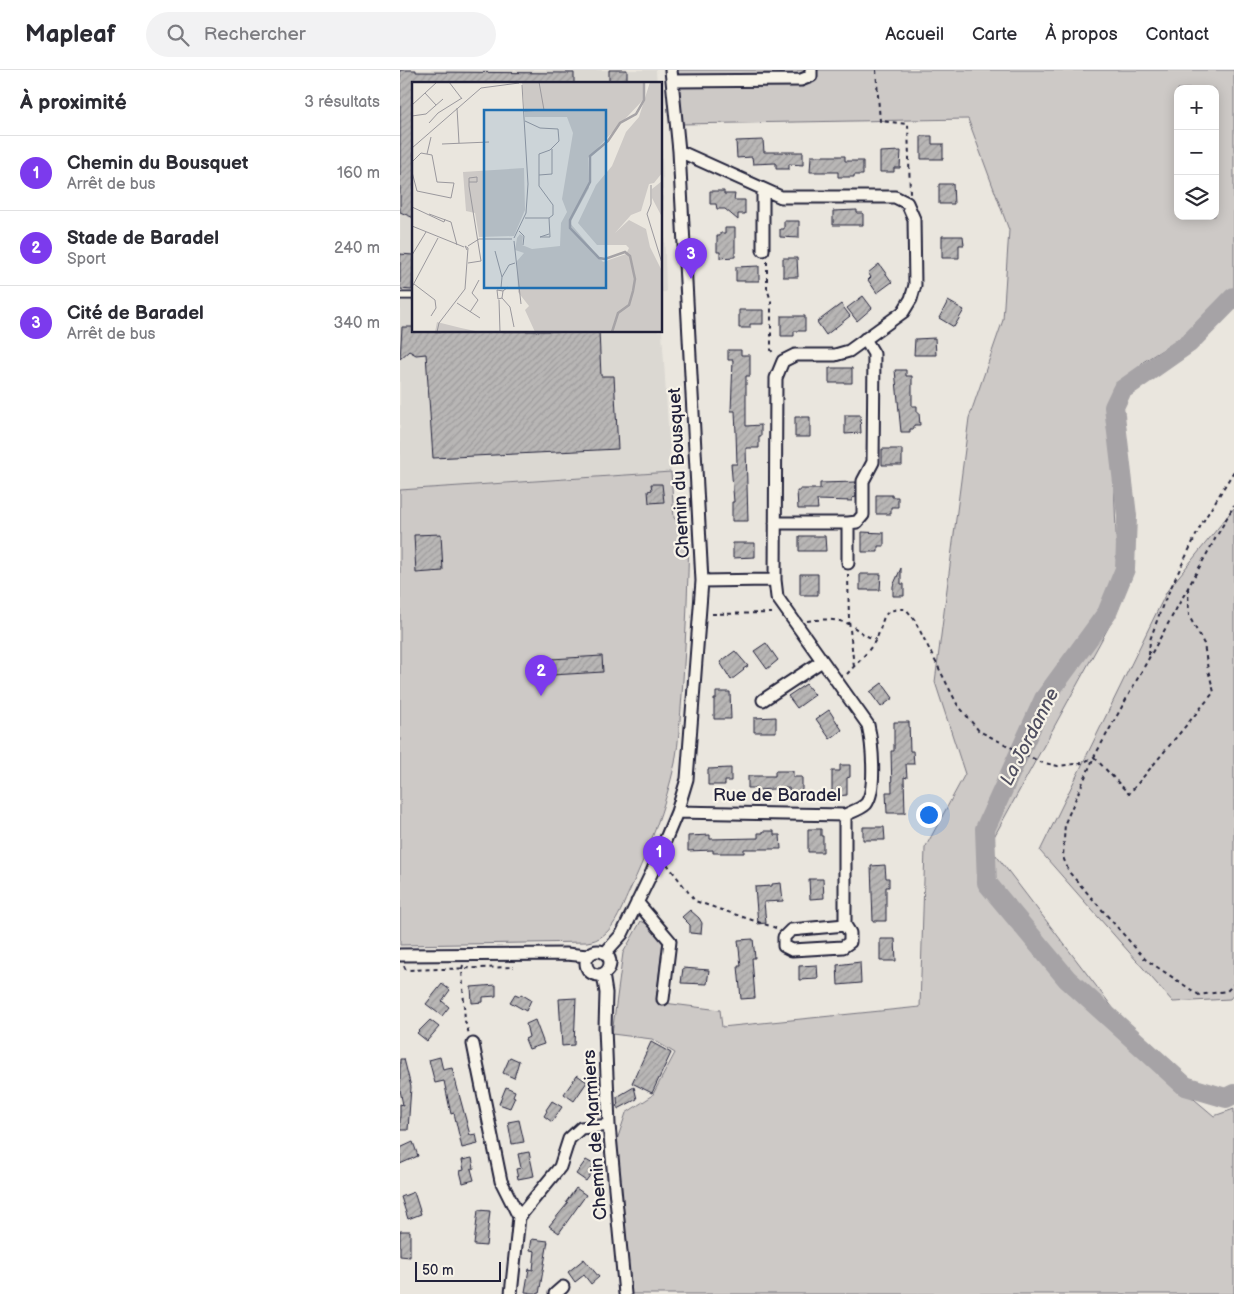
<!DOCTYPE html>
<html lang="fr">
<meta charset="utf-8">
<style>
body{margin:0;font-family:"Balsamiq Sans",sans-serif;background:#f2f2f3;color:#2b2b33}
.controls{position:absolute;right:15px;top:15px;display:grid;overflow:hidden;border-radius:10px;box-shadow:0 2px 12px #0003}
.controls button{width:45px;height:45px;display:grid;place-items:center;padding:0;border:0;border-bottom:1px solid #e1e1e2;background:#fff;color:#2b2b33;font:25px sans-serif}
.scale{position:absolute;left:15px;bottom:12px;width:86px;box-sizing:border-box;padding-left:5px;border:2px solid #22223b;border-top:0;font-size:14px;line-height:18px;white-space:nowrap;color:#22223b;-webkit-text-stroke:4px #f7f3e8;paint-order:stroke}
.you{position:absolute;left:528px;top:744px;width:18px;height:18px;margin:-12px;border:4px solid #fff;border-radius:50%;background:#1a73e8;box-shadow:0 0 0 8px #1a73e833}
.badge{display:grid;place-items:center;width:32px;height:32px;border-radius:50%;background:#7c3aed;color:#fff;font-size:16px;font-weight:700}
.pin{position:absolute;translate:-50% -41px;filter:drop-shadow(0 1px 2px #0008)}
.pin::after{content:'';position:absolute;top:26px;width:18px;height:15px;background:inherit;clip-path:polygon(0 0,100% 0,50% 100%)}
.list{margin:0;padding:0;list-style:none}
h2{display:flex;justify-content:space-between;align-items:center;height:65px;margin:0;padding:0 20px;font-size:21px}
h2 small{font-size:16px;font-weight:400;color:#7c7c81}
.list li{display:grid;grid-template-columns:32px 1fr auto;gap:15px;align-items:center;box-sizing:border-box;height:75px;padding:0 20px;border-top:1px solid #e1e1e2}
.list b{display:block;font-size:19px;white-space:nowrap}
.list p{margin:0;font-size:16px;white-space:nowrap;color:#7c7c81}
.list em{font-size:16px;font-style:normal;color:#7c7c81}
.icon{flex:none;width:28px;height:28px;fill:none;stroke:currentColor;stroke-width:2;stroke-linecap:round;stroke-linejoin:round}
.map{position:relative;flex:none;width:834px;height:1224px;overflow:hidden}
header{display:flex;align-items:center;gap:30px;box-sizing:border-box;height:70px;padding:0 25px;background:#fff;border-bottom:1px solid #e1e1e2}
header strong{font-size:24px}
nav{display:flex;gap:28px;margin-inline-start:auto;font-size:18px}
.search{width:350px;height:45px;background:#f2f2f3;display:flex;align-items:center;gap:12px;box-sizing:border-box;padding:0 18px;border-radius:28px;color:#7c7c81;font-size:19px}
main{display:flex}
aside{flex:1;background:#fff}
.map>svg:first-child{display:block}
.built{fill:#dbd8d2}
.green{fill:#cdc9c6;stroke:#787680;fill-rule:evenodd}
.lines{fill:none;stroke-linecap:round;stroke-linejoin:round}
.river{stroke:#a6a3a6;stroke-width:20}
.building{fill:url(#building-hatch);stroke:#22223b}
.service-casing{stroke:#22223b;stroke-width:9}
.minor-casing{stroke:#22223b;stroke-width:15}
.path{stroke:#22223b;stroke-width:2;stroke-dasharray:4 4;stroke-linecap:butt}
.service{stroke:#f7f3e8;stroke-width:5.5}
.minor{stroke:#f7f3e8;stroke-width:11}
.labels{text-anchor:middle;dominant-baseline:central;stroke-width:4.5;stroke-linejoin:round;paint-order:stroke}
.street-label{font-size:18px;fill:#22223b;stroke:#f7f3e8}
.water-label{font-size:19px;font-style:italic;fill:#504f60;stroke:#f7f3e8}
.inset-river{fill:none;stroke:#a6a3a6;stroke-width:2.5}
.inset-road{fill:none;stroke:#9a989d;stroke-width:1}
.view{fill:#1f6fb2;fill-opacity:0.15;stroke:#1f6fb2;stroke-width:2.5}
.inset-edge{fill:none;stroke:#22223b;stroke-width:2.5}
</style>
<header>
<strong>Mapleaf</strong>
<div class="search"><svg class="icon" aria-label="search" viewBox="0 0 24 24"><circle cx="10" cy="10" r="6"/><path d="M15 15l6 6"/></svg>Rechercher</div>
<nav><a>Accueil</a><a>Carte</a><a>À propos</a><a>Contact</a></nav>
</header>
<main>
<aside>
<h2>À proximité<small>3 résultats</small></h2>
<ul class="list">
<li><span class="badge">1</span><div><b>Chemin du Bousquet</b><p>Arrêt de bus</p></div><em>160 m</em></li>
<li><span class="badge">2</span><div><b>Stade de Baradel</b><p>Sport</p></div><em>240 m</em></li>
<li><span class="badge">3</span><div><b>Cité de Baradel</b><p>Arrêt de bus</p></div><em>340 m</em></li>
</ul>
</aside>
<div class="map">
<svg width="834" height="1224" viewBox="0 0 834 1224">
<defs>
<pattern id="building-hatch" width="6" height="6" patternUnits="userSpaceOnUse" patternTransform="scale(1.25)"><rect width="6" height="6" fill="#b8b6b5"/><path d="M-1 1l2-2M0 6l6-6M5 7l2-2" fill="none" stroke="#9e9c9d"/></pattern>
</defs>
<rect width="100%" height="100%" fill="#eae6de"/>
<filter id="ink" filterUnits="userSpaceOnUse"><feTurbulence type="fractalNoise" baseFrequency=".02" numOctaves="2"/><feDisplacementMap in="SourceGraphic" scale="10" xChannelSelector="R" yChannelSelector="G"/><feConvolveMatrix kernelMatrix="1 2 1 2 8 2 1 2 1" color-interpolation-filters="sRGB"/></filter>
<g filter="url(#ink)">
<path class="built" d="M0,0H256L257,14H14V261H261V246L271,402L0,420Z
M261,52L266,222H261Z"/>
<path class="green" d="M276,0H834V223L802,255L743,292L711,334L719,538L589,776L762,1002L814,1046L834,1039V1224H230L213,1082L226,1043L252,1026L275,983L252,969L212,964L223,883L241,851L254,858L263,870L256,932L320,940L322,957L520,937L525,778L565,704L535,612L569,348L603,250L609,160L568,49L281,54ZM778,19H815V146H778Z
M271,402L274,448L289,461C288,516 286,570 282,625C280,648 279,671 275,693C265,738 248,781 229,822C220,841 212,869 187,872L0,875V420Z
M834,438V924L830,929L773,932L640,781L767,521Z"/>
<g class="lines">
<path class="river" d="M834,227L789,273L722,320L714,337L727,446L725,499L707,543L644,629L585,759L587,813L667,909L785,1016L826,1028L834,1024"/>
</g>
<path class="building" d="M0,0H16V2L174,3V14H14V148L0,142Z
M209,0H227V11H225V14H209Z
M521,66H532V74H543V89H521Z
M363,70L364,82H403V95L389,94V99H376V93L353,94L352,87L337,88L336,71Z
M501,81L500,98H494V102H480V82Z
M411,86H445V91H463V105H454V107H438V102H410Z
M539,114H553L554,134H539Z
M310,121H324V124H335L334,130H345V144H338V150L325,139H317L316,134H310Z
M457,140V143H463V155H433V141Z
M384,151H399V168L380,167V159H384Z
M325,158H335V187L320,188V182H317V166H320V163H325Z
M542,166H563L564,175H559V188H542Z
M0,184L13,185L12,220L0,219Z
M383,188H397L398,207H383Z
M479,194L492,212L477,223L468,210L471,207L468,203Z
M359,196V211H336V197Z
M463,226L472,238L457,251L447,238Z
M548,231L564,240L554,257L539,248Z
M441,234L450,246L426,265L417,252Z
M339,240H363V254H350V258H339Z
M381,246H405V261H394V266H381Z
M2,257H14V261H199L201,306H214L218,379L33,388L26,284L16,285L9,281L0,289Z
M535,268L536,285H514L515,269Z
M328,280H341V285H350V306H346V356L361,355V366H359V378H346L348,451H332V432H334L331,394H337L336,363L335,341H331L333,290H328Z
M429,298H452V313H429Z
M495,300H506V306H512V336H517V343H519L520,355H514V359H510V362H501Z
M445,345H460L461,363L445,364Z
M395,347H410V367H395Z
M482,379H502V395H482Z
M456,412V427L452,428V431L417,430L418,439H398L397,421H400V419H420V413Z
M251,414H262L264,432L249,433L248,421L252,420Z
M476,425H492V427H498V437H491V444H476Z
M462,462L484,463V476H478V482H462Z
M41,464L43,501L16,503L14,465Z
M399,466H425L426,481H399Z
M333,473H355V487L333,488Z
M501,498V514H504V526H493V516Z
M400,504H418V525H400Z
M460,504H481L480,520H460Z
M366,573L378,590L367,599L354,581Z
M335,581L348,596L343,599L344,600L331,610L320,592Z
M202,586L203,602L135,606L134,590Z
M482,613L493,628L481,637L470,622Z
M406,614L415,625L397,638L388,626Z
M316,622H330L331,649H314V629H316Z
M429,640L442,660L430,669L416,649Z
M376,647V662H354V648Z
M494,652H509L510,681H513L514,694H506L507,708L504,707L505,743H487L486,722H492L491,681H494Z
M440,695H450V707L447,708V725L437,726V723H432V701H440Z
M331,698V711H325V715H308V699Z
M375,701H393V707H402V721L390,722L389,718L357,720V718H348V706H375Z
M463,757H484L485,770H463Z
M408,759H421V766H423V782H408Z
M363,761H374V765H380L381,779H344V783H313V780L288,781V766L310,765V769L358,768V763H363Z
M485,795L486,808H489V817H486V851H473L471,796Z
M409,809H423L424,828L410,829Z
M381,813L383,831L364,832L366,853L358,854L355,817L372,816V814Z
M290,840L299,848L302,853L301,864L290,863V855L282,847Z
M353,869L355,888H352L355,928L341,929L338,896H341L338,870Z
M480,869H495L496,891H480Z
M460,892L461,913L438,915L437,895Z
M417,895L418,909L399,910V896Z
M283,898L309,900L307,914L281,913Z
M42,914L50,920L42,931L49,937L42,946L26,934Z
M96,915V926L83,927V932L72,933L71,917Z
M115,924L120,926L121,924L131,930L126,941L110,932Z
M176,928L174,975L162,976L159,929Z
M30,950L39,957L27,971L17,963Z
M135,950L144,974L129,979L125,969L129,967L126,954Z
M251,972L271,983L252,1023L232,1013Z
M40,987L43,1000L52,998L70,1065L76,1064L78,1074L62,1078L54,1043L51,1044L44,1011L35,1013L29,990Z
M110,987L119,991L114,1008L103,1003Z
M0,989H4L11,1017L8,1060H0V1034L3,1035L0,1020Z
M177,1005L187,1012L174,1031L164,1024Z
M106,1017L115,1021L113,1026L115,1027L110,1038L99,1034Z
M234,1017L237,1029L218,1039L217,1027Z
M152,1031L162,1037L152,1052L144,1046L147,1041L146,1040Z
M119,1050L124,1072L112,1074L108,1052Z
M13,1072L18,1086L0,1094V1078Z
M129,1082L134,1106L118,1109L116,1099L121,1098L118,1084Z
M72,1088L74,1098L71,1099L74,1110L63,1113L60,1101L64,1100L62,1090Z
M186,1090L195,1095L191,1100L193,1101L186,1111L176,1104Z
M176,1118L186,1125L159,1163L149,1156L168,1133L166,1132Z
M14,1122L21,1144L8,1149L1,1127Z
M78,1140L90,1141L86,1176L74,1175Z
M0,1161H10V1187L0,1186Z
M132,1169L148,1171L139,1224L125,1222L129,1199L133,1200L135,1181L130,1180Z
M184,1189L199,1207L191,1214L184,1205L175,1212L168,1202Z"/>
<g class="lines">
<g class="service-casing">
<path id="service" d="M0,226H14"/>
</g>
<g class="minor-casing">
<path id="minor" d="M272,11L401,10L411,6V0
M363,180V119
M375,453H448L457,452L463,445V411L473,392L474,284L465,269
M448,453V493
M302,511L375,510
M363,630L422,591
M277,742L445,745C451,742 461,739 466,734C477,720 472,672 468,655L377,527L375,510L376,308L383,291L395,285H435L449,281L503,242L511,229L515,215L514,149L507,133L495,127H381L279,81
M445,745V855L450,863V872L443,877L392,880L384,876V867L391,860L445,855
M237,832L270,871L263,929
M186 893a12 12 0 1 1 24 0a12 12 0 1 1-24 0Z
M205,883L222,864L252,802L277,742L287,709L302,511L279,81L271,0
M0,885L166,884L188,886
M203,904L206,923L205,958L209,1055L225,1224
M73,974L101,1111L119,1147
M111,1224L119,1147L160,1097L169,1069L181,1058L209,1055
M155,1224L163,1217"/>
</g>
<path class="path" d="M476,0L480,51L508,54L510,123
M367,191V218L371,231V280L374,284
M448,504L449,550L454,597
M788,518L789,546L804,574L808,600L814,622L729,724L694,687L665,753L663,787L669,802L745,889L799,925L827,921L834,914
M312,544L375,543
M407,551C422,549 437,548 451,555C459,561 466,567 476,569
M749,585L750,570L763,534L801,455L834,401
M447,604C456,594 468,583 475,571C486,553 477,538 506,539L514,549L557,634L579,661L640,692L658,696L682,693L694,687L834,435
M267,794L295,831L376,858
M63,895L62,899L65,951L69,964
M4,896L6,900L114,897"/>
<use href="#service" class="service"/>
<use href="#minor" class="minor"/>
</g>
</g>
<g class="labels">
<g class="street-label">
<text transform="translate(279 403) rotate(-93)">Chemin du Bousquet</text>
<text x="377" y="725">Rue de Baradel</text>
<text transform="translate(195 1065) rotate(-94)">Chemin de Marmiers</text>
</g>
<g class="water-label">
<text transform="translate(630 667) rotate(-63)">La Jordanne</text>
</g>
</g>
<g transform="translate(12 12)">
<rect width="250" height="250" fill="#eae6de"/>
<path d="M110,0H231L232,17L176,76L177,106L158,141L191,180L214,172L217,166L214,163H185L166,141L184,103L200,84L214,50L227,35L238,0H250V91L242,101L237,102L229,129L219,133L203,151L217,138L234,147L238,165L250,189V250H123L113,228L117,224L106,210L105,179L112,171L103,168L105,156L108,152L111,154L110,163L120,167L148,164L149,141L155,130L150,117L161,51L155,35H113ZM112,86L113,128L102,154L67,155L63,131L54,129L51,90ZM250,99V135L240,116V107ZM25,240L49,246L68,250H23Z" fill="#cdc9c6"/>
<path class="inset-river" d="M200,250L206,231L217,223L221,209L223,197L218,174L213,170L193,177L187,176L158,146V138L178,100V74L196,59L208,41L224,32L232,18V0"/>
<path class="inset-road" d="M37,0L50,17M13,11L24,23M0,23L25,0M45,26L47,61M112,29L132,28L127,0M0,34L14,32L31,17M17,41L26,31L50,16M30,62L77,60M0,66L69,6L107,1M15,72L19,55M0,80L9,71L20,73L25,100L42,101L39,116L5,109L0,90M127,93L140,92V67M239,103V122L235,132L250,181M0,125L32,140L33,137M17,132L39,140L45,163M113,136H137L141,133V123L127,104V72L138,68L147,59L146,47L128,46L113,39M137,136L138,155H128L137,152M0,144L52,165M107,149L112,154L111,163M102,156L114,131L116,102L110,3M102,159L109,222M56,164L67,157H100M83,169L90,195M0,173L14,150M56,181L69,179L57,104V100H65V95L57,96V100M2,202L23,218L24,226L19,234M0,205L26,156M89,206L90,195L97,183L103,181M91,209L85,208L86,217L90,216L91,209L96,205M90,216L98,225L102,245M87,218L88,250M45,221L68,236M58,230L66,218L60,211L67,198M25,250L27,241L53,207L56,166L53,164L55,168"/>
<path class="view" d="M72,28H194V206H72Z"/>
<rect width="250" height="250" class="inset-edge"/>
</g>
</svg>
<div class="controls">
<button>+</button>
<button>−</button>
<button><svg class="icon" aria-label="layers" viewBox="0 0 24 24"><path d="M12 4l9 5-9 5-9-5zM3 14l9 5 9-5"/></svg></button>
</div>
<div class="scale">50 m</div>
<div class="you"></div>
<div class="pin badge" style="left:259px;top:807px">1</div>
<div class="pin badge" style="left:141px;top:626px">2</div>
<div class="pin badge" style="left:291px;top:209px">3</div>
</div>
</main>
